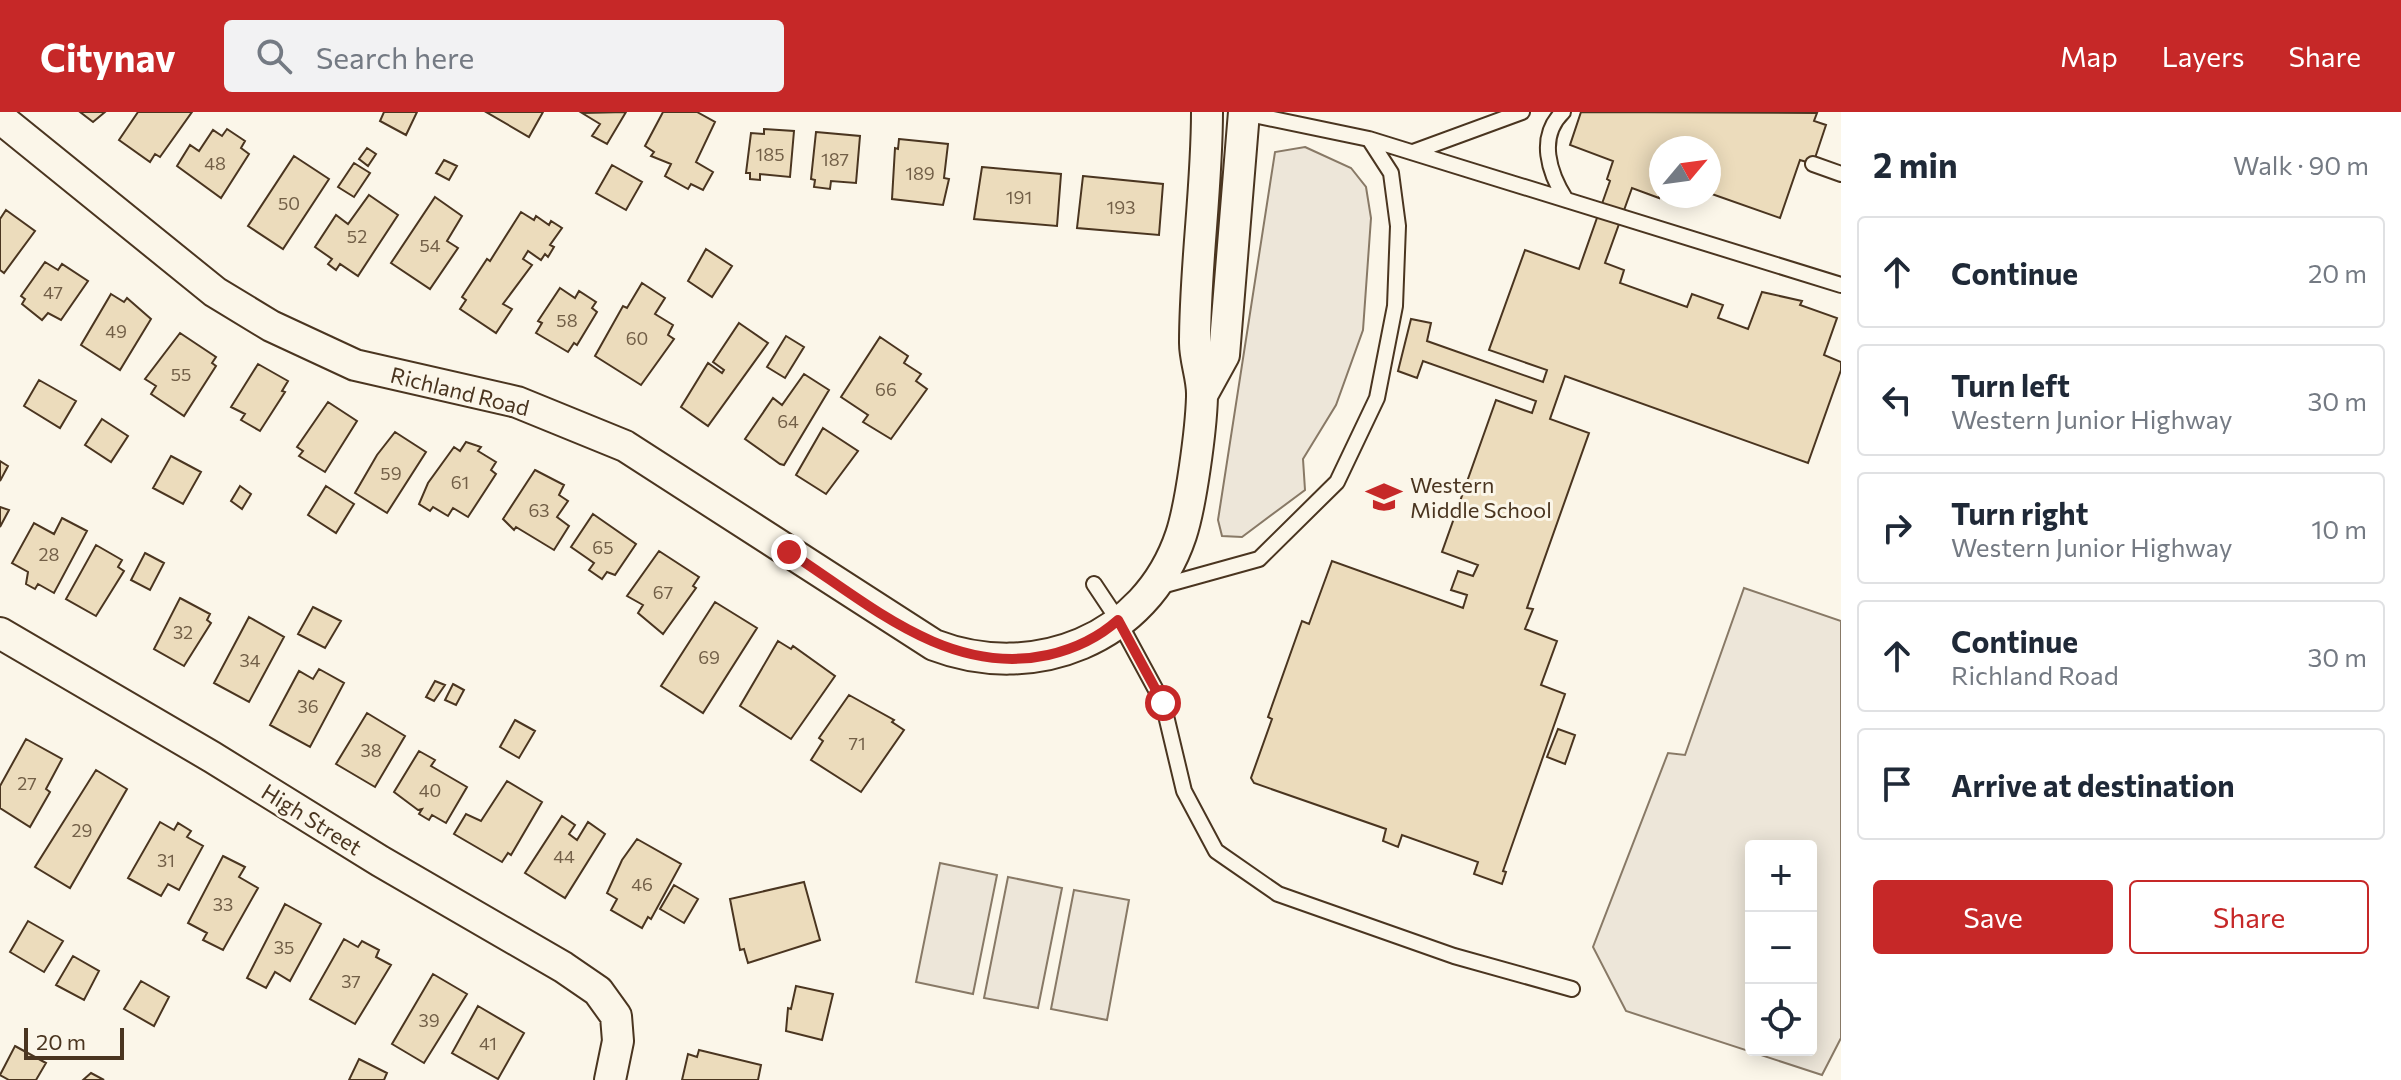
<!DOCTYPE html>
<meta charset="utf-8">
<style>
body{margin:0;font-family:Commissioner,sans-serif;background:#f2f2f3;color:#1f2937}
.controls{position:absolute;right:24px;bottom:24px;display:grid;overflow:hidden;border-radius:8px;box-shadow:0 4px 20px #0003}
.controls button{width:72px;height:72px;display:grid;place-items:center;padding:0;border:0;border-bottom:2px solid #e0e1e3;background:#fff;color:#1f2937;font:40px sans-serif}
.compass{position:absolute;left:1649px;top:24px;width:72px;height:72px;border-radius:50%;background:#fff;box-shadow:0 4px 20px #0003;rotate:61deg}
.scale{position:absolute;left:24px;bottom:20px;width:100px;box-sizing:border-box;padding-left:8px;border:4px solid #4a3520;border-top:0;font-size:22px;line-height:28px;white-space:nowrap;color:#4a3520;-webkit-text-stroke:6px #fbf6e9;paint-order:stroke}
.stop{position:absolute;width:24px;height:24px;margin:-18px;border:6px solid #c62828;border-radius:50%;background:#fff}
.stop.end{background:#c62828;border-color:#fff;box-shadow:0 2px 8px #0008}
.list{margin:0;padding:0;list-style:none}
h2{display:flex;justify-content:space-between;align-items:center;height:104px;margin:0;padding:0 32px;font-size:34px}
h2 small{font-size:26px;font-weight:400;color:#747a83}
.list li{display:grid;grid-template-columns:52px 1fr auto;gap:24px;align-items:center;box-sizing:border-box;height:112px;margin:0 16px 16px;padding:0 16px;border:2px solid #e0e1e3;border-radius:8px}
.list b{display:block;font-size:30px;white-space:nowrap}
.list p{margin:0;font-size:26px;white-space:nowrap;color:#747a83}
.list em{font-size:26px;font-style:normal;color:#747a83}
.actions{display:flex;gap:16px;padding:24px 32px}
.actions a{flex:1;padding:18px 0;border:2px solid #c62828;border-radius:8px;text-align:center;font-size:28px;color:#c62828}
.actions .main{background:#c62828;color:#fff}
.icon{flex:none;width:44px;height:44px;fill:none;stroke:currentColor;stroke-width:2;stroke-linecap:round;stroke-linejoin:round}
.map{position:relative;flex:none;width:1841px;height:968px;overflow:hidden}
header{display:flex;align-items:center;gap:48px;box-sizing:border-box;height:112px;padding:0 40px;background:#c62828;color:#fff}
header strong{font-size:38px}
nav{display:flex;gap:44px;margin-inline-start:auto;font-size:28px}
.search{width:560px;height:72px;background:#f2f2f3;display:flex;align-items:center;gap:20px;box-sizing:border-box;padding:0 28px;border-radius:8px;color:#747a83;font-size:30px}
main{display:flex}
aside{flex:1;background:#fff}
.map>svg:first-child{display:block}
.green{fill:#ede6d9;stroke:#887966;stroke-width:2;fill-rule:evenodd}
.building{fill:#ecdcbc;stroke:#4a3520;stroke-width:2}
.lines{fill:none;stroke-linecap:round;stroke-linejoin:round}
.service-casing{stroke:#4a3520;stroke-width:18}
.minor-casing{stroke:#4a3520;stroke-width:34}
.service{stroke:#fbf6e9;stroke-width:14}
.minor{stroke:#fbf6e9;stroke-width:30}
.route{stroke:#c62828;stroke-width:10}
.labels{text-anchor:middle;dominant-baseline:central;stroke-width:6;stroke-linejoin:round;paint-order:stroke}
.number-label{font-size:18px;fill:#725f47}
.street-label{font-size:22px;fill:#4a3520;stroke:#fbf6e9}
.poi-label{font-size:22px;fill:#4a3520;stroke:#fbf6e9;text-anchor:start}
</style>
<header>
<strong>Citynav</strong>
<div class="search"><svg class="icon" aria-label="search" viewBox="0 0 24 24"><circle cx="10" cy="10" r="6"/><path d="M15 15l6 6"/></svg>Search here</div>
<nav><a>Map</a><a>Layers</a><a>Share</a></nav>
</header>
<main>
<div class="map">
<svg width="1841" height="968" viewBox="0 0 1841 968">
<rect width="100%" height="100%" fill="#fbf6e9"/>
<path class="green" d="M1305,35L1351,56L1366,75L1371,106L1363,218L1336,293L1303,347L1305,378L1242,425L1222,424L1218,408L1275,40Z
M1744,476L1841,509V926L1822,963L1626,899L1593,835L1668,641L1685,643ZM1751,734H1811V938H1751Z
M940,751L997,763L973,882L916,870Z
M1008,765L1062,776L1038,896L984,886Z
M1074,778L1129,788L1107,908L1051,897Z"/>
<path class="building" d="M80,0H105L93,10Z
M138,0H192L160,45L155,42L150,50L119,28Z
M384,0H417L406,23L380,9Z
M486,0H543L529,25Z
M626,0L607,32L592,24L600,12L582,1Z
M663,0H697L715,10L696,50L713,60L703,78L691,72L688,77L665,64L671,52L651,44L654,40L645,34Z
M1581,0L1817,1L1814,9L1826,13L1813,52L1800,48L1780,106L1709,81V36H1661L1659,86L1632,76L1605,151L1624,158L1620,171L1687,195L1692,182L1723,193L1718,206L1748,217L1762,180L1802,189L1800,193L1837,206L1824,243L1841,250V258L1808,351L1565,264L1550,307L1589,321L1527,496L1533,497L1525,517L1557,529L1541,573L1565,582L1503,759L1506,760L1502,772L1474,762L1478,750L1402,723L1398,735L1383,729L1386,717L1254,671L1251,666L1272,607L1268,605L1302,509L1309,512L1332,449L1463,496L1467,483L1451,478L1458,459L1473,464L1478,453L1442,440L1496,288L1532,301L1536,289L1423,249L1417,266L1398,259L1411,207L1431,211L1427,229L1543,270L1547,258L1489,238L1525,138L1579,157L1610,69L1607,67L1613,49L1570,33Z
M227,17L245,29L241,36L249,42L221,86L177,54L190,33L199,39L213,18L222,24Z
M764,17L794,19L790,65L760,62V68L750,67V61H746L751,21L764,22Z
M816,20L860,24L856,71L831,69L830,77L814,75L815,68L811,67Z
M899,27L948,32L944,66L949,67L943,93L892,87L895,36L898,37Z
M367,36L376,42L368,54L359,47Z
M294,44L329,67L283,137L248,114Z
M444,48L457,54L449,68L436,61Z
M354,51L370,61L354,85L338,75Z
M612,53L642,70L626,98L596,81Z
M982,55L1061,62L1057,114L974,107Z
M1083,64L1163,72L1159,123L1077,116Z
M369,83L398,103L358,164L340,152L336,158L328,152L332,147L315,135L336,103L348,112Z
M435,85L462,104L447,129L458,136L430,177L391,151Z
M6,98L35,119L4,161L0,158V107Z
M521,100L534,108L536,104L549,113L551,109L562,116L550,133L554,135L548,145L545,142L541,148L528,139L523,147L532,153L503,192L512,197L496,221L460,197L466,188L462,185L487,147L490,149Z
M706,137L732,154L712,185L688,169Z
M45,150L58,158L62,152L88,169L61,208L48,201L42,208L22,192L25,187L21,184Z
M642,171L665,186L655,202L673,213L668,223L674,227L641,273L595,244L623,194L627,196Z
M560,176L575,186L579,179L596,190L592,196L597,200L577,233L574,231L568,240L536,221L542,211L538,209Z
M111,182L124,190L127,186L151,207L120,258L81,233Z
M739,211L768,231L708,314L681,295L708,251L722,261L724,258L713,250Z
M180,221L216,245L212,251L216,254L184,304L151,282L156,274L145,267Z
M786,224L804,235L785,266L767,255Z
M880,225L908,244L904,251L921,262L916,269L927,277L891,327L863,310L868,303L841,285Z
M258,252L288,269L282,279L285,280L260,319L241,308L245,302L231,295Z
M804,262L829,278L784,353L780,352L745,327L773,286L782,293Z
M39,268L76,289L60,316L24,294Z
M328,290L357,309L325,360L299,344L303,339L297,335Z
M102,307L128,324L111,350L85,333Z
M823,316L858,339L826,382L796,363Z
M395,320L426,340L387,401L355,381L377,343Z
M466,330L481,335L478,339L496,350L491,358L496,362L468,405L453,396L448,404L433,395L430,399L419,392L428,371L454,335L460,339Z
M171,344L201,360L183,392L153,376Z
M0,349L8,354L0,369Z
M535,358L564,373L559,383L568,389L557,405L569,414L554,438L516,415L514,418L503,407Z
M240,374L251,382L242,397L231,389Z
M326,374L354,392L336,421L308,403Z
M0,395L9,398L0,415Z
M593,402L636,432L615,463L607,460L602,467L589,458L594,451L571,435Z
M62,406L87,419L54,481L38,472L35,477L26,472L28,460L12,451L34,411L54,422Z
M96,433L122,448L118,455L124,459L96,504L66,487Z
M659,439L699,465L693,474L696,476L663,522L638,501L643,493L627,484Z
M145,441L164,451L150,478L131,468Z
M180,486L210,502L207,508L211,511L184,554L154,537Z
M715,490L757,516L703,601L661,574Z
M313,495L341,509L325,536L298,522Z
M249,505L284,525L249,590L214,571Z
M778,529L791,537L793,534L835,564L791,627L740,594Z
M319,557L344,571L310,635L270,613L299,559L313,567Z
M435,569L445,573L434,589L426,585Z
M453,572L464,578L456,593L445,588Z
M849,583L894,608L892,610L904,618L861,680L811,648L823,629L819,626Z
M367,601L405,624L375,675L336,652Z
M515,608L535,619L519,646L500,635Z
M1558,617L1575,623L1565,652L1547,645Z
M26,627L62,647L46,677L50,680L30,715L0,696V674Z
M419,639L435,648L431,654L467,675L446,711L432,703L429,708L419,702L422,697L418,698L394,680Z
M96,658L127,677L70,776L35,755Z
M507,669L542,690L511,743L508,741L502,750L454,722L466,702L481,709Z
M562,704L575,713L569,722L577,728L588,710L605,722L565,786L525,761Z
M160,710L174,718L178,711L191,719L187,725L203,734L179,778L168,772L161,784L128,766Z
M637,727L681,752L651,807L648,805L642,816L611,798L617,787L607,781L622,748Z
M223,744L245,755L239,765L258,776L223,838L203,828L207,821L188,811Z
M804,770L820,828L748,851L744,837L740,838L730,787Z
M674,773L698,787L684,811L660,797Z
M285,792L321,812L290,869L275,860L266,876L247,866Z
M28,809L63,829L44,860L10,840Z
M344,827L358,835L362,829L379,838L376,845L391,853L355,912L310,887Z
M73,844L99,859L84,888L56,873Z
M433,862L467,882L424,951L392,932Z
M141,869L169,885L154,914L124,897Z
M796,874L833,882L822,928L786,919L788,896L791,897Z
M478,894L524,921L498,967L452,941Z
M15,934L46,951L36,968H9L0,963Z
M699,938L761,953L758,968H682L688,942L697,945Z
M359,947L387,961L384,968H349Z
M91,961L104,968H83Z"/>
<g class="lines">
<g class="service-casing">
<path id="service" d="M1563,0C1537,25 1549,61 1566,88
M1244,1L1369,27L1841,173
M1413,40L1522,0
M1813,52L1841,62
M1094,472L1118,508L1163,591L1184,679L1216,739L1278,782L1454,844L1572,877
M1158,475L1259,447L1337,370L1377,286L1395,194L1398,114L1391,61L1369,27"/>
</g>
<g class="minor-casing">
<path id="minor" d="M0,6L215,180L271,214L355,253L517,290L625,334L934,533C1033,571 1146,528 1181,423C1191,393 1201,318 1202,285C1203,267 1195,249 1195,231C1195,154 1207,77 1207,0
M1202,283L1224,243L1244,0
M0,521L212,645L380,749L563,855L598,879L616,904L618,929L610,968"/>
</g>
<use href="#service" class="service"/>
<use href="#minor" class="minor"/>
</g>
<g class="lines">
<path class="route" d="M789,440C868,491 948,565 1048,543C1074,537 1098,526 1118,508L1163,591"/>
</g>
<defs>
<g id="school-bare" transform="scale(2.76)"><path d="M0-5L7-2L0 1L-7-2ZM-4 1L0 2.5L4 1V4Q0 6-4 4Z" fill="#c62828" stroke="#fbf6e9" stroke-width="2.5" paint-order="stroke"/></g>
</defs>
<g fill-rule="evenodd">
<use href="#school-bare" x="1384" y="385"/>
</g>
<g class="labels">
<g class="number-label">
<text x="770" y="42">185</text>
<text x="835" y="47">187</text>
<text x="215" y="51">48</text>
<text x="920" y="61">189</text>
<text x="1019" y="85">191</text>
<text x="289" y="91">50</text>
<text x="1121" y="95">193</text>
<text x="357" y="124">52</text>
<text x="430" y="133">54</text>
<text x="53" y="180">47</text>
<text x="567" y="208">58</text>
<text x="116" y="219">49</text>
<text x="637" y="226">60</text>
<text x="181" y="262">55</text>
<text x="886" y="277">66</text>
<text x="788" y="309">64</text>
<text x="391" y="361">59</text>
<text x="460" y="370">61</text>
<text x="539" y="398">63</text>
<text x="603" y="435">65</text>
<text x="49" y="442">28</text>
<text x="663" y="480">67</text>
<text x="183" y="520">32</text>
<text x="709" y="545">69</text>
<text x="250" y="548">34</text>
<text x="308" y="594">36</text>
<text x="857" y="631">71</text>
<text x="371" y="638">38</text>
<text x="27" y="671">27</text>
<text x="430" y="678">40</text>
<text x="82" y="718">29</text>
<text x="564" y="744">44</text>
<text x="166" y="748">31</text>
<text x="642" y="772">46</text>
<text x="223" y="792">33</text>
<text x="284" y="835">35</text>
<text x="351" y="869">37</text>
<text x="429" y="908">39</text>
<text x="488" y="931">41</text>
</g>
<g class="street-label">
<text transform="translate(460 279) rotate(14)">Richland Road</text>
<text transform="translate(312 707) rotate(32)">High Street</text>
</g>
<g class="poi-label">
<text x="1410" y="372">Western<tspan x="1410" dy="25">Middle School</tspan></text>
</g>
</g>
</svg>
<div class="controls">
<button>+</button>
<button>−</button>
<button><svg class="icon" aria-label="locate" viewBox="0 0 24 24"><circle cx="12" cy="12" r="6"/><path d="M12 2v4M12 18v4M2 12h4M18 12h4"/></svg></button>
</div>
<svg class="compass" viewBox="-18 -18 36 36"><path d="M0-13l5 13h-10z" fill="#e53935"/><path d="M0 13l5-13h-10z" fill="#747a83"/></svg>
<div class="scale">20 m</div>
<div class="stop" style="left:1163px;top:591px"></div>
<div class="stop end" style="left:789px;top:440px"></div>
</div>
<aside>
<h2>2 min<small>Walk · 90 m</small></h2>
<ul class="list">
<li><svg class="icon" aria-label="ahead" viewBox="0 0 24 24"><path d="M12 20V5M6 11l6-6 6 6"/></svg><div><b>Continue</b></div><em>20 m</em></li>
<li><svg class="icon" aria-label="left" viewBox="0 0 24 24"><path d="M17 20v-9H6M10 6l-5 5 5 5"/></svg><div><b>Turn left</b><p>Western Junior Highway</p></div><em>30 m</em></li>
<li><svg class="icon" aria-label="right" viewBox="0 0 24 24"><path d="M7 20v-9h11M14 6l5 5-5 5"/></svg><div><b>Turn right</b><p>Western Junior Highway</p></div><em>10 m</em></li>
<li><svg class="icon" aria-label="ahead" viewBox="0 0 24 24"><path d="M12 20V5M6 11l6-6 6 6"/></svg><div><b>Continue</b><p>Richland Road</p></div><em>30 m</em></li>
<li><svg class="icon" aria-label="arrive" viewBox="0 0 24 24"><path d="M6 21V4h12l-3 4 3 4H6"/></svg><div><b>Arrive at destination</b></div></li>
</ul>
<div class="actions"><a class="main">Save</a><a>Share</a></div>
</aside>
</main>
